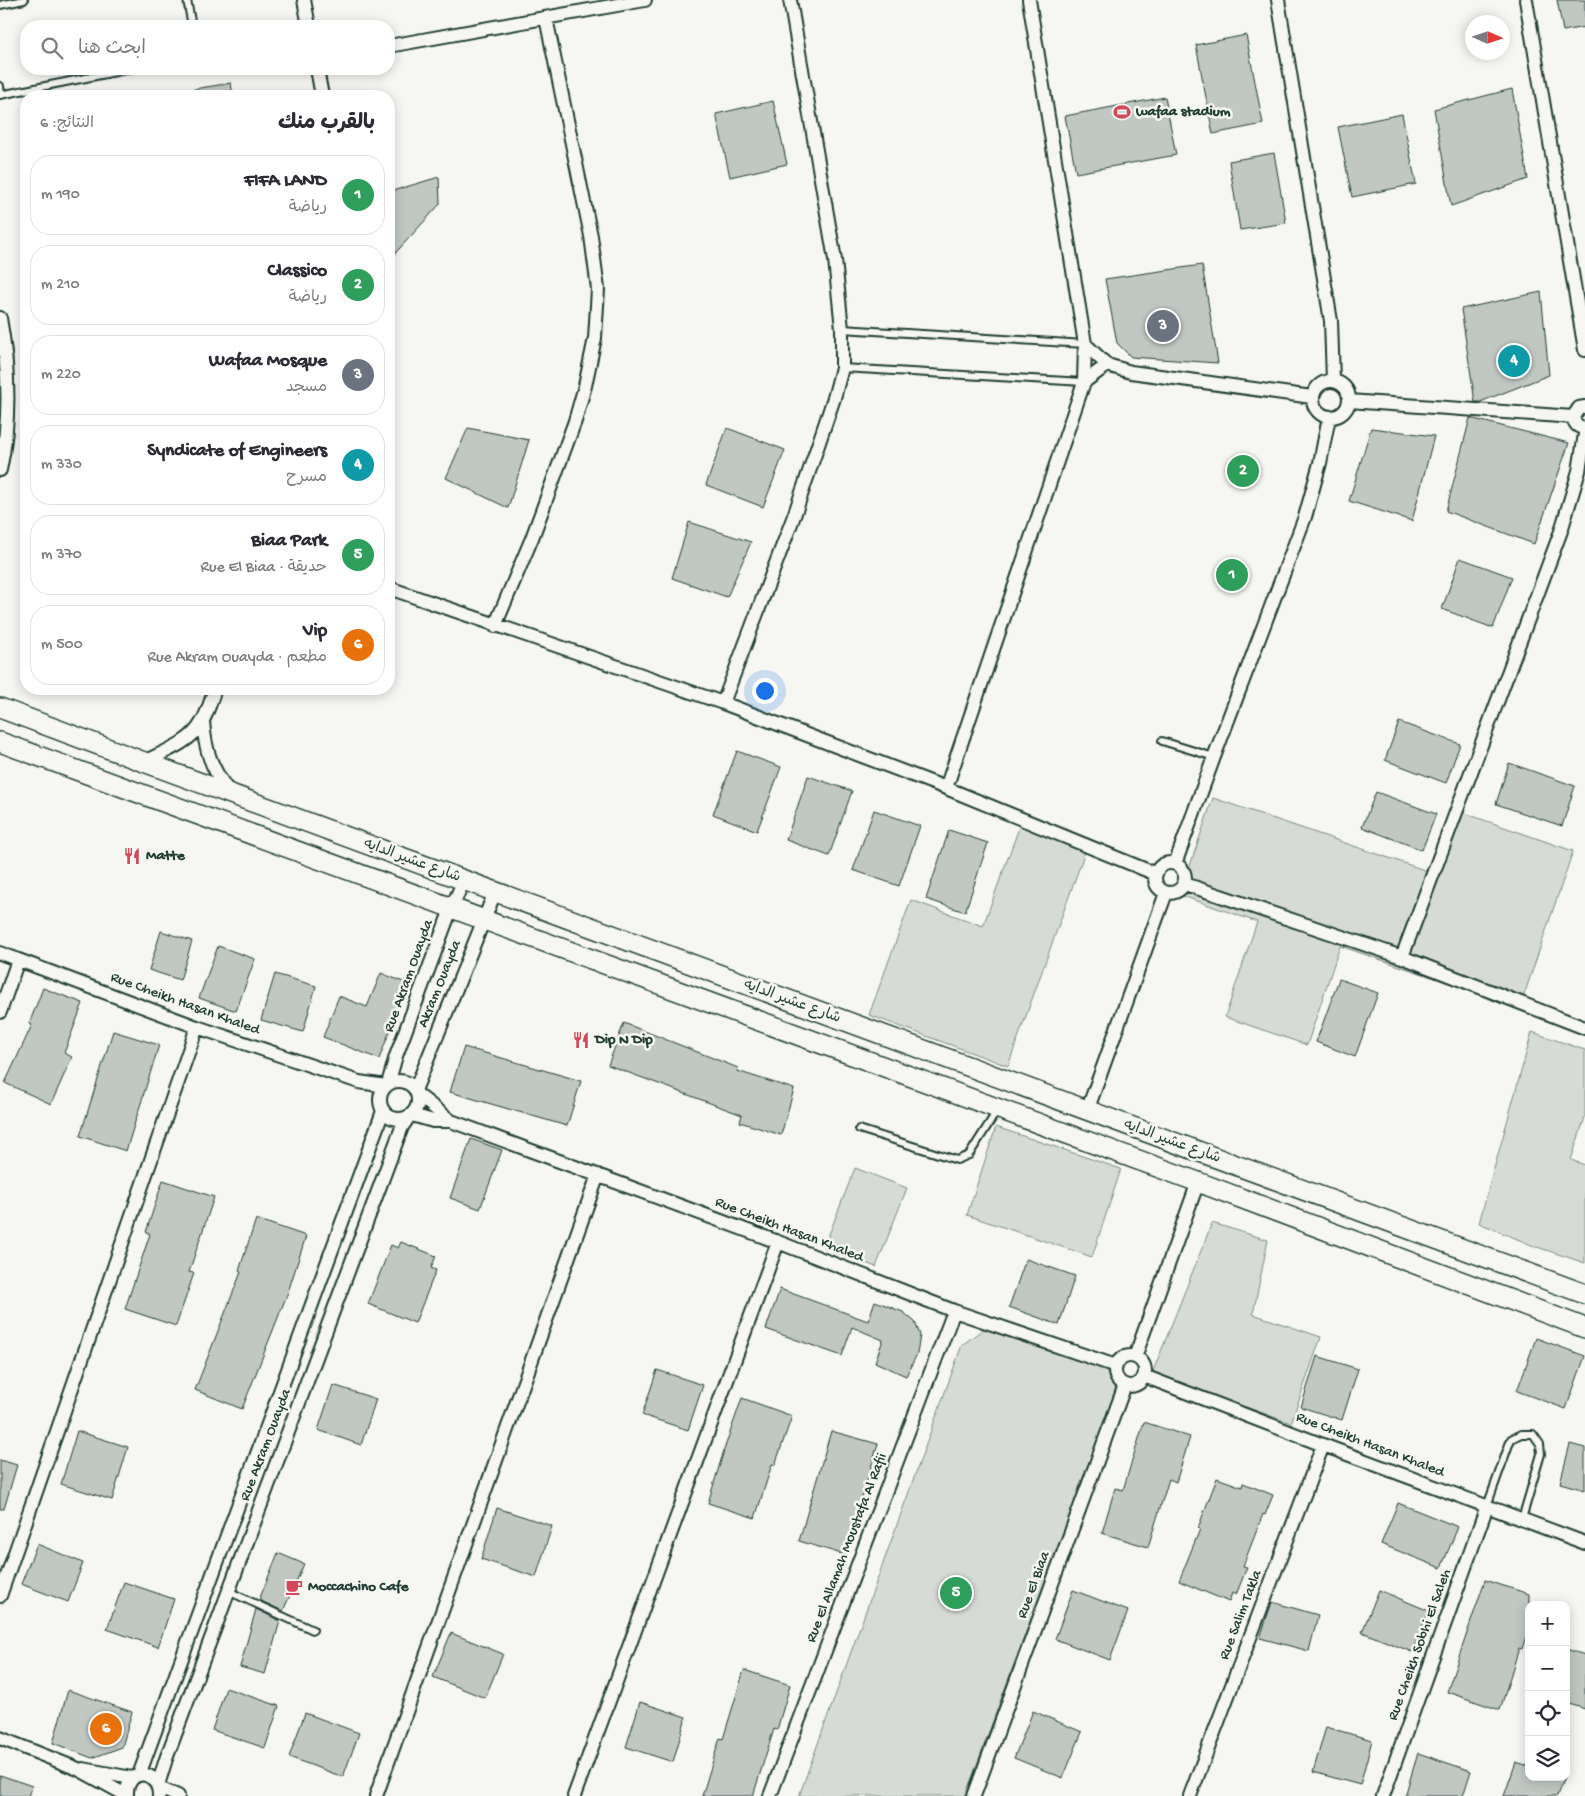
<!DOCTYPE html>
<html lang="ar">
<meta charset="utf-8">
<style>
body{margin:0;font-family:"Gochi Hand","Playpen Sans Arabic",sans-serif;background:#f7f7f7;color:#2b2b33;direction:rtl}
.controls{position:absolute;right:15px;bottom:15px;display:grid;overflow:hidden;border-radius:10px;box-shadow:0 2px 12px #0003}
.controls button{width:45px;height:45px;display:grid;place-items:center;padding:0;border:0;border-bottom:1px solid #e1e1e2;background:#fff;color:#2b2b33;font:25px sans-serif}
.compass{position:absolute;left:1465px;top:15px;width:45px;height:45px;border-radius:50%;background:#fff;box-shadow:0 2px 12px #0003;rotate:93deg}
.you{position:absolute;left:764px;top:690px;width:18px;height:18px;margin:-12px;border:4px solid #fff;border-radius:50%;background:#1a73e8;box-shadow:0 0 0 8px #1a73e833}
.badge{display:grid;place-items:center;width:32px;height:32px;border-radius:50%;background:#d93025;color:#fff;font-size:16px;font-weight:700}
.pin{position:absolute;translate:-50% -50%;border:2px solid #fff;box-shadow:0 1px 5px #0006}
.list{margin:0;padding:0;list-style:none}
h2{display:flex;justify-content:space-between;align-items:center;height:65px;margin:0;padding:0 20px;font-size:21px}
h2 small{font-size:16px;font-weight:400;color:#7c7c81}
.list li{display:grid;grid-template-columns:32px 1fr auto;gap:15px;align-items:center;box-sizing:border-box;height:80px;margin:0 10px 10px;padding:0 10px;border:1px solid #e1e1e2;border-radius:20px}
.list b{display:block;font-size:19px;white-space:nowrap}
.list p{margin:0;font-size:16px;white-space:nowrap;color:#7c7c81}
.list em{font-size:16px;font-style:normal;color:#7c7c81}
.icon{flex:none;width:28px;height:28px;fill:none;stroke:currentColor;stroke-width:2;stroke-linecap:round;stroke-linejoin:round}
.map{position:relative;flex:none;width:1585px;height:1796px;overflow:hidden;direction:ltr}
.search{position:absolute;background:#fff;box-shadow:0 2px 12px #0003;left:20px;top:20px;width:375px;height:55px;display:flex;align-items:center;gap:12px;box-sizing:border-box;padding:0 18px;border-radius:20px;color:#7c7c81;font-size:19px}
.panel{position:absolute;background:#fff;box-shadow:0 2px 12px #0003;left:20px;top:90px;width:375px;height:605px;border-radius:20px;direction:rtl}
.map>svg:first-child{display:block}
.green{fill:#d6dbd6;stroke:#7a8c85}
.building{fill:#c1c8c3;stroke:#1f3d34}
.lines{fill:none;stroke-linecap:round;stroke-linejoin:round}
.lane-casing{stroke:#1f3d34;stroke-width:10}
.street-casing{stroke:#1f3d34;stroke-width:16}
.secondary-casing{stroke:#1f3d34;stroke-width:22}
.lane{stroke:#f6f6f2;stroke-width:6}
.street{stroke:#f6f6f2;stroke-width:12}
.secondary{stroke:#f6f6f2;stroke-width:19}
.labels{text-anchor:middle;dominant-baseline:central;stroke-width:5;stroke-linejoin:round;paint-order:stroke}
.poi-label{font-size:15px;font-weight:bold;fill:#1f3d34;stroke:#f6f6f2;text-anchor:start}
.street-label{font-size:15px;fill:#1f3d34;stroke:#f6f6f2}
</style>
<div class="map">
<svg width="1585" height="1796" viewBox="0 0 1585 1796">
<rect width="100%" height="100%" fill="#f6f6f2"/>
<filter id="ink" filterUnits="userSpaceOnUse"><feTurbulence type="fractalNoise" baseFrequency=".02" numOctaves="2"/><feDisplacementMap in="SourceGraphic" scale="10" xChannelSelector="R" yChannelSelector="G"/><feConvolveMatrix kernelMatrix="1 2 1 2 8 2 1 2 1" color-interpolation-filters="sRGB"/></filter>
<g filter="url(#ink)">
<path class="green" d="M1213,798L1439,875L1461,812L1573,851L1520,1007L1340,946L1307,1045L1225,1017L1257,922L1180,895Z
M1020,825L1086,849L1008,1066L869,1015L911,900L983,926Z
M1532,1032L1585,1050V1117L1571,1160L1585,1165V1263L1534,1246L1479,1223Z
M996,1127L1121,1169L1092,1257L967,1215Z
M855,1168L907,1188L876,1267L824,1247Z
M1212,1223L1268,1240L1253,1314L1321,1337L1291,1423L1152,1374Z
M990,1324L1100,1359L1116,1390L965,1796H799L962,1345Z"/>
<path class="building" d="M1557,0H1585V27L1563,31Z
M1246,35L1263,124L1213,134L1196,45Z
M231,83L233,96H195L194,89Z
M1512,89L1528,179L1451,206L1434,109Z
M1165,97L1176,155L1076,173L1065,116Z
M773,101L787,164L730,177L716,114Z
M1402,114L1416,184L1352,197L1338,127Z
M1274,153L1286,223L1240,230L1229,161Z
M439,177L440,204L389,260V192Z
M1202,265L1218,363L1131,357L1117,343L1105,279Z
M1541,292L1549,375L1480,402H1475L1461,309Z
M1470,418L1569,443L1534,544L1446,511Z
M468,428L529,440L508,508L446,478Z
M727,428L785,450L763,507L706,485Z
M1371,428L1434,436L1412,521L1349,501Z
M689,522L751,542L727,597L672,578Z
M1460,558L1512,577L1493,628L1442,609Z
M1399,722L1460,744L1446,783L1385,760Z
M737,751L781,767L757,831L713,814Z
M1509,763L1575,786L1562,826L1496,804Z
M808,776L852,791L829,856L786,840Z
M1376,792L1436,814L1422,850L1362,827Z
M874,810L920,826L899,886L853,870Z
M949,830L988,843L965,912L926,899Z
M161,931L192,941L180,980L149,970Z
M218,946L255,959L236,1011L199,998Z
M381,973L408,984L379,1059L323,1037L339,996L367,1007Z
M275,974L316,986L303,1032L261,1020Z
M1339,979L1378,993L1355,1057L1316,1042Z
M43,988L83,1003L64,1053L72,1057L51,1104L5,1083L32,1025L29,1024Z
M624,1023L738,1068L737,1071L794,1089L781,1135L740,1122L742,1115L608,1065Z
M113,1031L159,1045L126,1151L80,1136Z
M464,1047L581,1081L567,1126L450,1092Z
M471,1139L502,1150L480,1209L450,1198Z
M163,1180L214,1197L189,1272L194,1273L176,1326L125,1309L150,1234L146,1232Z
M256,1219L306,1236L288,1292L242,1409L195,1390L241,1272L239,1271Z
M401,1242L436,1256L431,1268L436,1270L415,1323L368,1304L391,1245L398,1248Z
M1026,1259L1075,1276L1059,1325L1009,1307Z
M780,1289L868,1321L875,1301L903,1312L915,1322L920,1335L917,1354L906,1376L875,1362L883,1340L852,1327L842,1356L766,1329Z
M1536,1338L1585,1356L1566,1409L1517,1391Z
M1317,1356L1358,1369L1342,1420L1301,1407Z
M657,1370L703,1385L688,1430L642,1415Z
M333,1385L376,1399L361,1445L318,1430Z
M742,1398L792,1416L775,1465L772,1464L755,1518L708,1503L725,1447Z
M1144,1422L1190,1437L1176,1482L1169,1479L1148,1547L1102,1533L1115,1488L1123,1490Z
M77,1431L128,1447L112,1500L61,1484Z
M831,1431L878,1444L845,1555L799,1541Z
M1570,1444L1585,1448V1490L1560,1483Z
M0,1460L17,1465L4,1509H0Z
M1217,1478L1242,1487L1243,1483L1273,1495L1265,1515L1263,1514L1243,1566L1247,1567L1236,1595L1232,1593L1229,1602L1179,1581L1200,1529L1198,1528Z
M1398,1503L1458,1527L1441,1568L1381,1544Z
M497,1508L552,1526L536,1577L481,1559Z
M37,1544L83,1563L68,1602L21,1584Z
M278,1553L304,1564L283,1611L259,1600Z
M1485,1580L1529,1594V1627L1522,1649L1519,1648L1500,1710L1447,1692Z
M124,1582L174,1599L158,1647L107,1629Z
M1073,1590L1128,1611L1110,1660L1055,1639Z
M1379,1590L1429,1611L1412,1652L1362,1632Z
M1272,1602L1318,1615L1309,1651L1260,1638Z
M256,1609L280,1621L265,1674L240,1667Z
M451,1633L503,1654L485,1698L433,1677Z
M1566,1649L1585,1655V1709L1566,1703Z
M744,1670L790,1685L777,1730L774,1729L753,1796H702L720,1738L723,1739Z
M226,1688L279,1706L265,1748L212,1730Z
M68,1690L132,1712L122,1747L92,1758L53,1743Z
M640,1702L686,1717L673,1762L626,1747Z
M1033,1711L1082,1732L1063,1778L1014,1758Z
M305,1713L359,1733L343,1777L289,1757Z
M1326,1727L1372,1740L1360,1785L1313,1772Z
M1418,1753L1471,1771L1463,1796H1405Z
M1516,1762L1529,1766V1777H1564L1557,1796H1504Z
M0,1775L32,1786L28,1796H0Z"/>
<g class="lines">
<g class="lane-casing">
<path id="lane" d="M187,0L192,26
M0,5L24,0
M0,86L1,95
M0,95L131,69
M842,329L1085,344
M842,368L1084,382
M1162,741L1214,757
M859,1129L957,1160L969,1155L997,1111
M1487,1506L1511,1439L1521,1434H1533L1540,1444L1541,1454L1522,1519
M228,1591L313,1630"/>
</g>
<g class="street-casing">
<path id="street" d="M304,0L309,26
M1278,0L1331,321L1333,380
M1526,0L1585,350
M389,46L645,0
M317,69L322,96
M0,318C9,368 11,419 0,470
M1085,344L1107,365L1131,372L1312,397
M1313 399a18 18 0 1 1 36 0a18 18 0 1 1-36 0Z
M1084,382L1107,365
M1349,401L1573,417
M1585,407L1579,408L1573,417C1575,425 1578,427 1585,428
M389,588L723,703L946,788L1156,874
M495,626L532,538L575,421L585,386L595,338L598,289L591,236L546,18
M723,703L795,513L834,398L842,368V329L835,260L790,0
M203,721C205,750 211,768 229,792
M144,762C163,752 191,743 202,722C208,712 211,700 215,689
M946,788L1084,382L1085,344L1029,0
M1155 878a15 15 0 1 1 30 0a15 15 0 1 1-30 0Z
M1175,864L1214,757L1305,517L1320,463L1329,417
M1185,884L1402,957L1585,1028
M0,953L197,1027L359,1082L386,1086
M1402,957L1561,531L1579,471L1585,434
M0,1012L18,960
M380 1100a19 19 0 1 1 38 0a19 19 0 1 1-38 0Z
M388,1084L396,1056L451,909L464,880
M416,1088L495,892
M418,1095L451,1121
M1087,1111L1166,893
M412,1115L433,1121H451L778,1242L954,1311L1116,1366
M1115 1371a15 15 0 1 1 30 0a15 15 0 1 1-30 0Z
M1135,1357L1198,1182
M1144,1376L1323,1445L1585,1543
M0,1596L197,1027
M0,1738L78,1769L126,1795
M83,1769L132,1778
M139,1775L383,1111
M158,1785L166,1759L402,1127L408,1118
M159,1788L178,1796
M127,1796C125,1768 159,1767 159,1796
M376,1796L598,1175
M574,1796L778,1242
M770,1796L954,1311
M974,1796L1125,1385
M1190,1796L1323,1445
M1383,1796L1487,1506"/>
</g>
<g class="secondary-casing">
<path id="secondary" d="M0,708L144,762L1585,1294
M0,742L1198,1182L1585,1328"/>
</g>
<use href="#lane" class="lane"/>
<use href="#street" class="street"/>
<use href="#secondary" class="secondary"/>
</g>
</g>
<defs>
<g id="stadium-bare" transform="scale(1.35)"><path d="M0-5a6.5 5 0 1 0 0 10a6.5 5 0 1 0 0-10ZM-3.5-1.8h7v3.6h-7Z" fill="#d1495b" stroke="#f6f6f2" stroke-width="2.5" paint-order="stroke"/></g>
<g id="restaurant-bare" transform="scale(1.35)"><path d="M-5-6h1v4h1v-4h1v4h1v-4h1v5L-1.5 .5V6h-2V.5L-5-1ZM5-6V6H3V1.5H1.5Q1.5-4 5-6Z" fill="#d1495b" stroke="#f6f6f2" stroke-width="2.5" paint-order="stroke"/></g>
<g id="cafe-bare" transform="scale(1.35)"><path d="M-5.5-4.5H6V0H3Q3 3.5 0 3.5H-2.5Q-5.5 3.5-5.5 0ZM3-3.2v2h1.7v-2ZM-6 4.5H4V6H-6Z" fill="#d1495b" stroke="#f6f6f2" stroke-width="2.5" paint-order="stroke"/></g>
</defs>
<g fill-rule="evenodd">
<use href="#stadium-bare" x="1122" y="112"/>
<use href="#restaurant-bare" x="132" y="856"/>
<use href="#restaurant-bare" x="581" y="1040"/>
<use href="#cafe-bare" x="294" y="1587"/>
</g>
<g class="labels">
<g class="poi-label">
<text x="1136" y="112">wafaa stadium</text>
<text x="146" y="856">Matte</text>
<text x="595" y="1040">Dip N Dip</text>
<text x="308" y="1587">Moccachino Cafe</text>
</g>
<g class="street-label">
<text transform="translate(412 861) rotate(20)">شارع عشير الدايه</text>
<text transform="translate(409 976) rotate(-70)">Rue Akram Ouayda</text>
<text transform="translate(440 984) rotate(-68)">Akram Ouayda</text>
<text transform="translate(792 1002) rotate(20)">شارع عشير الدايه</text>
<text transform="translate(185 1004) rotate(20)">Rue Cheikh Hasan Khaled</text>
<text transform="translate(1172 1142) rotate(20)">شارع عشير الدايه</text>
<text transform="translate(789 1230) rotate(21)">Rue Cheikh Hasan Khaled</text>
<text transform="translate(266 1445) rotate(-69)">Rue Akram Ouayda</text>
<text transform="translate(1370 1445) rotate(21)">Rue Cheikh Hasan Khaled</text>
<text transform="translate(847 1548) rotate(-69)">Rue El Allamah Moustafa Al Rafii</text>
<text transform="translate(1034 1585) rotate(-70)">Rue El Biaa</text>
<text transform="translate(1241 1615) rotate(-69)">Rue Salim Takla</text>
<text transform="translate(1420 1645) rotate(-70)">Rue Cheikh Sobhi El Saleh</text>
</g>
</g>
</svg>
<div class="controls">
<button>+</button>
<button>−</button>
<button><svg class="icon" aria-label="locate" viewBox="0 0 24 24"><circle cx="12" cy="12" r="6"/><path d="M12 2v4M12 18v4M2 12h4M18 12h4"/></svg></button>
<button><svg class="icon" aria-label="layers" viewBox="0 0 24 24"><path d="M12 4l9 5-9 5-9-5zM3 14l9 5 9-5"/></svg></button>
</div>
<svg class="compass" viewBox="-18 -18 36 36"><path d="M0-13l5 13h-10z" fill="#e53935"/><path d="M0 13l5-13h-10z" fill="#7c7c81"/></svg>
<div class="you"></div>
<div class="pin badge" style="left:1232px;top:575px;background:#2e9e5b">1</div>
<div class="pin badge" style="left:1243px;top:471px;background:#2e9e5b">2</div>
<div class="pin badge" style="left:1163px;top:326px;background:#6b7280">3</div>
<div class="pin badge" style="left:1514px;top:361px;background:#0f9aa8">4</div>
<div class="pin badge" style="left:956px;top:1593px;background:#2e9e5b">5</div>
<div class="pin badge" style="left:106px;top:1729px;background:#e8710a">6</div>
<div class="search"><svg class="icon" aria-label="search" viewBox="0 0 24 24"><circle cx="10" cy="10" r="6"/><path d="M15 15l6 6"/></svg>ابحث هنا</div>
<section class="panel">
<h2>بالقرب منك<small>النتائج: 6</small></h2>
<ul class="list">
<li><span class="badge" style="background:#2e9e5b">1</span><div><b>FIFA LAND</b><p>رياضة</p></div><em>190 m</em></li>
<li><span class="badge" style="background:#2e9e5b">2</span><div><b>Classico</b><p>رياضة</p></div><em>210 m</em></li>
<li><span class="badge" style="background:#6b7280">3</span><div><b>Wafaa Mosque</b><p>مسجد</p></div><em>220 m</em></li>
<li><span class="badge" style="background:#0f9aa8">4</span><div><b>Syndicate of Engineers</b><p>مسرح</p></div><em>330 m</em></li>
<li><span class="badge" style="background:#2e9e5b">5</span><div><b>Biaa Park</b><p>حديقة · Rue El Biaa</p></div><em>370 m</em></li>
<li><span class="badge" style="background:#e8710a">6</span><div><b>Vip</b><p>مطعم · Rue Akram Ouayda</p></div><em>500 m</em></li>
</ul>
</section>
</div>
